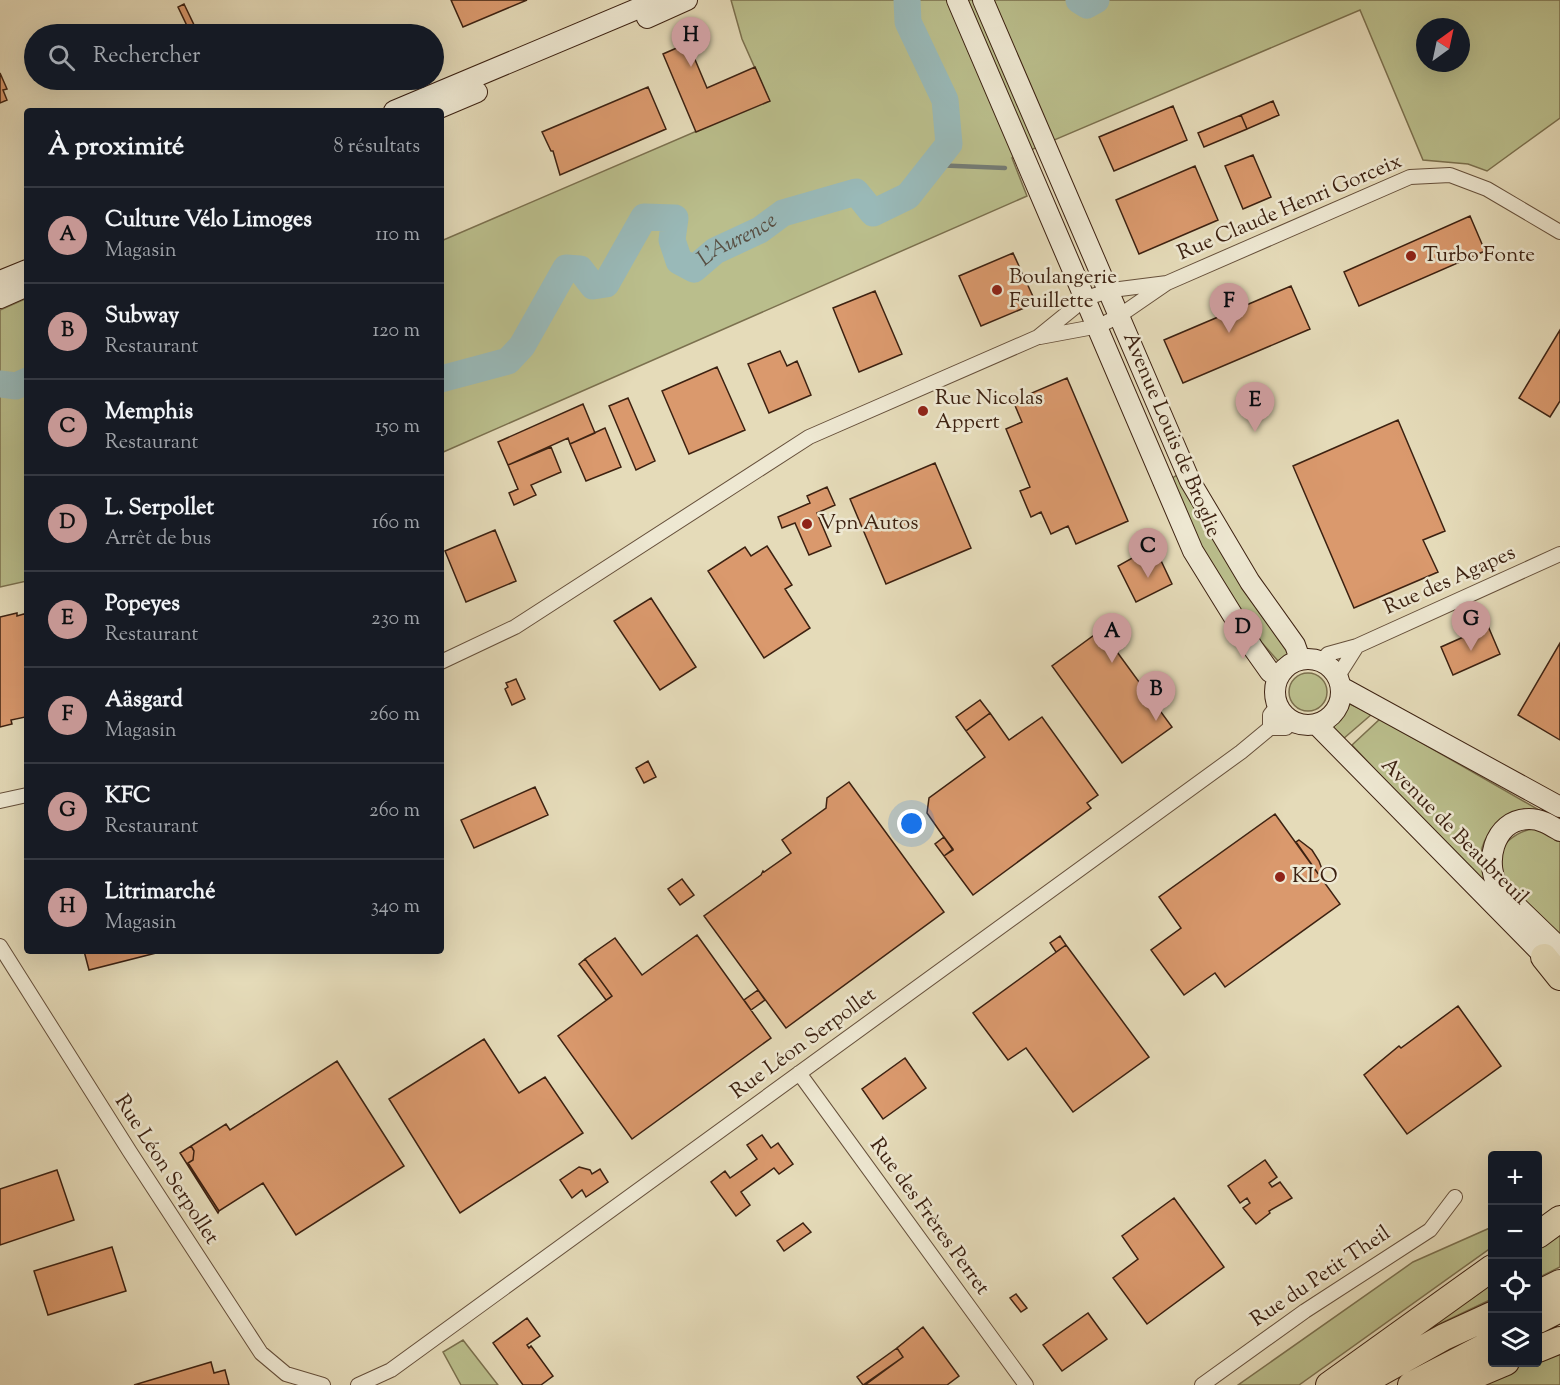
<!DOCTYPE html>
<html lang="fr">
<meta charset="utf-8">
<style>
body{margin:0;font-family:"Sorts Mill Goudy",serif;background:#242831;color:#f1f3f6}
.controls{position:absolute;right:18px;bottom:18px;display:grid;overflow:hidden;border-radius:6px;box-shadow:0 6px 24px #0002}
.controls button{width:54px;height:54px;display:grid;place-items:center;padding:0;border:0;border-bottom:2px solid #363941;background:#171b24;color:#f1f3f6;font:30px sans-serif}
.compass{position:absolute;left:1416px;top:18px;width:54px;height:54px;border-radius:50%;background:#171b24;box-shadow:0 6px 24px #0002;rotate:33deg}
.you{position:absolute;left:912px;top:824px;width:21px;height:21px;margin:-15px;border:4px solid #fff;border-radius:50%;background:#1a73e8;box-shadow:0 0 0 9px #1a73e833}
.badge{display:grid;place-items:center;width:39px;height:39px;border-radius:50%;background:#c59692;color:#111;font-size:20px;font-weight:700}
.pin{position:absolute;translate:-50% -50px;filter:drop-shadow(0 2px 3px #0008)}
.pin::after{content:'';position:absolute;top:32px;width:21px;height:18px;background:inherit;clip-path:polygon(0 0,100% 0,50% 100%)}
.list{margin:0;padding:0;list-style:none}
h2{display:flex;justify-content:space-between;align-items:center;height:78px;margin:0;padding:0 24px;font-size:26px}
h2 small{font-size:20px;font-weight:400;color:#9ea1a6}
.list li{display:grid;grid-template-columns:39px 1fr auto;gap:18px;align-items:center;box-sizing:border-box;height:96px;padding:0 24px;border-top:2px solid #363941}
.list b{display:block;font-size:22px;white-space:nowrap}
.list p{margin:0;font-size:20px;white-space:nowrap;color:#9ea1a6}
.list em{font-size:20px;font-style:normal;color:#9ea1a6}
.icon{flex:none;width:33px;height:33px;fill:none;stroke:currentColor;stroke-width:2;stroke-linecap:round;stroke-linejoin:round}
.map{position:relative;flex:none;width:1560px;height:1385px;overflow:hidden}
.search{position:absolute;background:#171b24;box-shadow:0 6px 24px #0002;left:24px;top:24px;width:420px;height:66px;display:flex;align-items:center;gap:15px;box-sizing:border-box;padding:0 21px;border-radius:33px;color:#9ea1a6;font-size:22px}
.panel{position:absolute;background:#171b24;box-shadow:0 6px 24px #0002;left:24px;top:108px;width:420px;height:846px;border-radius:6px}
.map>svg:first-child{display:block}
.green{fill:#babe8c;stroke:#7b704e;stroke-width:1.5;fill-rule:evenodd}
.lines{fill:none;stroke-linecap:round;stroke-linejoin:round}
.stream{stroke:#747c75;stroke-width:4.5}
.river{stroke:#99b9b8;stroke-width:27}
.building{fill:#da996d;stroke:#3c2111;stroke-width:1.5}
.street-casing{stroke:#66503b;stroke-width:16}
.secondary-casing{stroke:#3c2111;stroke-width:22}
.highway-casing{stroke:#3c2111;stroke-width:28}
.street{stroke:#eee8d2;stroke-width:14}
.secondary{stroke:#eee8d2;stroke-width:20}
.highway{stroke:#e5dbb9;stroke-width:26}
.poi-dot{fill:#8f2418;stroke:#eee8d2;stroke-width:2}
.labels{text-anchor:middle;dominant-baseline:central;stroke-width:5;stroke-linejoin:round;paint-order:stroke}
.street-label{font-size:21px;fill:#3c2111;stroke:#eee8d2}
.poi-label{font-size:21px;fill:#3c2111;stroke:#eee8d2;text-anchor:start}
.water-label{font-size:22px;font-style:italic;fill:#584f43;stroke:#eee8d2}
</style>
<div class="map">
<svg width="1560" height="1385" viewBox="0 0 1560 1385">
<rect width="100%" height="100%" fill="#e5dbb9"/>
<filter id="stains"><feTurbulence type="fractalNoise" baseFrequency=".00333" numOctaves="4"/><feColorMatrix values="0 0 0 0 .2 0 0 0 0 .09 0 0 0 0 .02 0 0 0 .5 -.17"/></filter>
<radialGradient id="worn" r=".72"><stop offset=".6" stop-color="#630" stop-opacity="0"/><stop offset="1" stop-color="#630" stop-opacity=".3"/></radialGradient>
<path class="green" d="M731,0H1560V118L1487,171L1468,164L1423,160L1360,10L1012,158L1027,196L441,453V241L769,100L742,39ZM1425,27H1461V63H1425Z
M27,298V581L0,587V310Z
M1177,475L1292,651L1278,661L1248,627L1203,558L1171,479Z
M1289 692a19 19 0 1 1 38 0a19 19 0 1 1-38 0Z
M1350,704L1372,714L1343,739L1331,728L1341,720Z
M1380,719L1560,822L1524,809C1491,823 1470,845 1487,882L1483,886L1352,745Z
M1533,829L1545,830L1560,837V937C1541,917 1476,870 1508,841C1516,834 1523,830 1533,829Z
M1560,1222V1267L1538,1278V1239Z
M1492,1227V1247L1299,1385H1238L1413,1262Z
M1492,1272V1299L1408,1339Z
M463,1340L498,1385H461L443,1352Z
M1560,1350V1385H1472L1528,1363L1538,1362V1359Z"/>
<g class="lines">
<path class="stream" d="M932,165L1005,168"/>
<g class="river">
<path d="M1079,0L1087,5L1096,0"/>
<path id="s1" d="M441,379L508,361L522,346L566,268L580,269L593,286L606,284L644,217L675,218L672,240L679,261L694,269L715,251L760,230L783,213L856,192L873,213L908,196L949,144L945,100L908,22L907,0"/>
<path d="M0,384L16,386L27,381"/>
</g>
</g>
<path class="building" d="M451,0H527L463,27Z
M184,4L196,29L190,32L178,7Z
M688,43L707,88L755,67L770,101L696,132L663,54Z
M0,73L7,89L3,90L7,100L0,103Z
M648,87L666,129L560,175L553,151H551L542,132Z
M1273,101L1279,115L1247,129L1241,115Z
M1173,106L1187,140L1114,171L1099,137Z
M1241,115L1247,129L1204,147L1198,133Z
M1253,155L1271,197L1243,209L1225,166Z
M1195,166L1218,220L1139,254L1116,200Z
M1470,216L1485,251L1359,306L1344,272Z
M1013,253L1036,303L981,326L959,276Z
M1291,286L1310,329L1183,383L1164,340Z
M875,291L902,354L859,372L833,308Z
M1560,330V401L1550,417L1519,398Z
M780,351L787,366L797,361L811,395L769,413L748,364Z
M717,367L745,430L689,454L662,391Z
M1067,378L1128,521L1076,544L1068,526L1051,534L1041,512L1031,517L1020,491L1030,487L1006,429L1022,422L1013,401Z
M628,398L655,461L636,470L609,406Z
M583,404L595,433L570,444L568,438L508,465L498,442Z
M1398,420L1445,531L1423,540L1438,572L1354,608L1293,466Z
M605,428L621,467L586,481L570,444Z
M551,447L561,472L531,485L536,495L514,505L509,493L518,489L508,465Z
M935,463L971,548L886,584L850,499Z
M827,487L835,505L817,513L831,546L809,555L795,523L782,528L778,517L810,503L807,496Z
M495,530L516,581L466,602L445,551Z
M767,546L792,585L785,589L810,628L764,658L708,571L745,547L751,556Z
M1150,548L1156,550L1172,584L1136,602L1118,566Z
M651,598L696,667L660,690L614,621Z
M17,613V616L27,613V721L25,717L11,720L12,724L0,727V617Z
M1488,626L1500,654L1453,675L1441,647Z
M1101,630L1172,727L1122,763L1052,666Z
M1560,643V740L1518,715Z
M516,679L525,699L512,705L505,689L508,687L506,683Z
M980,700L990,713L966,731L956,717Z
M990,713L1009,740L1042,717L1098,795L1087,803L1091,808L973,895L944,856L953,850L927,813L929,798L985,757L966,731Z
M648,761L656,777L644,783L636,768Z
M849,782L944,912L786,1028L704,916L761,875L763,871L764,872L791,853L782,840L826,808L827,798Z
M535,787L548,815L474,848L461,820Z
M1275,814L1340,904L1225,987L1215,973L1184,995L1151,950L1181,928L1159,897Z
M944,837L953,849L944,856L935,844Z
M1299,840L1312,850L1319,861L1323,872L1319,875L1296,842Z
M682,879L694,895L680,905L668,889Z
M697,935L771,1038L632,1139L558,1036L612,996L585,959L615,938L642,975Z
M1060,936L1066,945L1056,952L1050,943Z
M1066,945L1149,1057L1073,1112L1026,1048L1008,1060L973,1013Z
M84,951H164L89,970Z
M585,959L612,996L606,1000L579,964Z
M758,990L765,1000L751,1010L744,1000Z
M1458,1006L1501,1066L1407,1134L1364,1075L1399,1046L1401,1048Z
M484,1039L519,1093L545,1077L583,1133L460,1213L389,1099Z
M905,1058L926,1088L883,1119L862,1089Z
M337,1061L404,1166L296,1235L263,1183L219,1211L188,1163L193,1160L194,1151L191,1146L226,1124L230,1130Z
M762,1135L771,1148L778,1143L793,1164L779,1174L774,1168L741,1192L750,1205L736,1216L711,1182L725,1171L730,1178L757,1159L747,1145Z
M191,1146L194,1151L193,1160L188,1163L219,1211L218,1213L180,1153Z
M1265,1160L1277,1177L1269,1183L1272,1187L1280,1182L1292,1198L1269,1211L1270,1213L1256,1224L1243,1208L1250,1203L1247,1198L1240,1203L1228,1186Z
M579,1167L590,1170L592,1174L600,1169L608,1182L586,1197L582,1190L572,1198L560,1180Z
M57,1170L74,1220L0,1245V1189Z
M1174,1198L1224,1267L1147,1324L1113,1278L1138,1259L1122,1236Z
M803,1223L811,1232L784,1251L777,1241Z
M112,1247L126,1291L48,1315L34,1271Z
M1016,1294L1027,1308L1021,1312L1010,1298Z
M1088,1313L1107,1339L1062,1371L1043,1345Z
M527,1318L540,1336L527,1345L529,1348L531,1346L553,1376L541,1385H523L493,1343Z
M923,1327L959,1376L947,1385H865L903,1357L897,1348Z
M897,1348L903,1357L863,1385L857,1377Z
M211,1362L214,1373L225,1370L229,1385H134Z"/>
<g class="lines">
<g class="street-casing">
<path id="street" d="M1040,337L1099,326L1119,316L1167,283L1410,177L1450,175L1487,189L1560,232
M1357,646L1560,554
M1321,661L1328,654L1357,646L1338,676
M441,662L515,627L809,437L1038,337L1086,298L1112,290L1167,283
M1277,706L1270,715V728H1286L1292,721
M0,801L27,795
M0,946L130,1152L261,1353L286,1374L323,1385
M799,1073L1026,1385
M358,1385L391,1370L1241,752L1270,728
M1202,1385L1305,1311L1430,1230L1455,1197"/>
</g>
<g class="secondary-casing">
<path id="secondary" d="M957,0L1193,551L1253,648L1270,672L1278,676
M983,0L1190,481L1250,582L1295,645L1300,659
M647,18L687,0
M394,111L658,0
M432,111L477,92
M0,281L27,270
M0,298L27,286
M1275 692a33 33 0 1 1 66 0a33 33 0 1 1-66 0Z
M1341,687L1560,807
M1317,725L1555,967
M1560,831C1550,825 1541,819 1529,819C1493,819 1482,866 1501,891L1560,948"/>
</g>
<g class="highway-casing">
<path id="highway" d="M1544,957L1560,977
M1538,1235L1560,1219
M1538,1294L1560,1283
M1538,1320L1560,1309
M1538,1349L1560,1340
M1329,1385L1492,1268
M1358,1385L1444,1337L1492,1315
M1411,1385L1492,1343
M1452,1385L1506,1362"/>
</g>
<use href="#street" class="street"/>
<use href="#secondary" class="secondary"/>
<use href="#highway" class="highway"/>
</g>
<g class="poi-dot">
<circle cx="1411" cy="256" r="6"/>
<circle cx="997" cy="290" r="6"/>
<circle cx="923" cy="411" r="6"/>
<circle cx="807" cy="524" r="6"/>
<circle cx="1280" cy="877" r="6"/>
</g>
<g class="labels">
<g class="street-label">
<text transform="translate(1290 208) rotate(-23)">Rue Claude Henri Gorceix</text>
<text transform="translate(1171 435) rotate(67)">Avenue Louis de Broglie</text>
<text transform="translate(1450 581) rotate(-24)">Rue des Agapes</text>
<text transform="translate(1454 832) rotate(45)">Avenue de Beaubreuil</text>
<text transform="translate(804 1044) rotate(-36)">Rue Léon Serpollet</text>
<text transform="translate(166 1170) rotate(57)">Rue Léon Serpollet</text>
<text transform="translate(929 1217) rotate(54)">Rue des Frères Perret</text>
<text transform="translate(1321 1277) rotate(-34)">Rue du Petit Theil</text>
</g>
<g class="poi-label">
<text x="1423" y="256">Turbo Fonte</text>
<text x="1009" y="278">Boulangerie<tspan x="1009" dy="24">Feuillette</tspan></text>
<text x="935" y="399">Rue Nicolas<tspan x="935" dy="24">Appert</tspan></text>
<text x="819" y="524">Vpn Autos</text>
<text x="1292" y="877">KLO</text>
</g>
<g class="water-label">
<text stroke="none"><textPath href="#s1" startOffset="450">L'Aurence</textPath></text>
</g>
</g>
<rect width="100%" height="100%" filter="url(#stains)"/>
<rect width="100%" height="100%" fill="url(#worn)"/>
</svg>
<div class="controls">
<button>+</button>
<button>−</button>
<button><svg class="icon" aria-label="locate" viewBox="0 0 24 24"><circle cx="12" cy="12" r="6"/><path d="M12 2v4M12 18v4M2 12h4M18 12h4"/></svg></button>
<button><svg class="icon" aria-label="layers" viewBox="0 0 24 24"><path d="M12 4l9 5-9 5-9-5zM3 14l9 5 9-5"/></svg></button>
</div>
<svg class="compass" viewBox="-18 -18 36 36"><path d="M0-13l5 13h-10z" fill="#e53935"/><path d="M0 13l5-13h-10z" fill="#9ea1a6"/></svg>
<div class="you"></div>
<div class="pin badge" style="left:1112px;top:663px">A</div>
<div class="pin badge" style="left:1156px;top:721px">B</div>
<div class="pin badge" style="left:1148px;top:578px">C</div>
<div class="pin badge" style="left:1243px;top:659px">D</div>
<div class="pin badge" style="left:1255px;top:432px">E</div>
<div class="pin badge" style="left:1229px;top:333px">F</div>
<div class="pin badge" style="left:1471px;top:651px">G</div>
<div class="pin badge" style="left:691px;top:67px">H</div>
<div class="search"><svg class="icon" aria-label="search" viewBox="0 0 24 24"><circle cx="10" cy="10" r="6"/><path d="M15 15l6 6"/></svg>Rechercher</div>
<section class="panel">
<h2>À proximité<small>8 résultats</small></h2>
<ul class="list">
<li><span class="badge">A</span><div><b>Culture Vélo Limoges</b><p>Magasin</p></div><em>110 m</em></li>
<li><span class="badge">B</span><div><b>Subway</b><p>Restaurant</p></div><em>120 m</em></li>
<li><span class="badge">C</span><div><b>Memphis</b><p>Restaurant</p></div><em>150 m</em></li>
<li><span class="badge">D</span><div><b>L. Serpollet</b><p>Arrêt de bus</p></div><em>160 m</em></li>
<li><span class="badge">E</span><div><b>Popeyes</b><p>Restaurant</p></div><em>230 m</em></li>
<li><span class="badge">F</span><div><b>Aäsgard</b><p>Magasin</p></div><em>260 m</em></li>
<li><span class="badge">G</span><div><b>KFC</b><p>Restaurant</p></div><em>260 m</em></li>
<li><span class="badge">H</span><div><b>Litrimarché</b><p>Magasin</p></div><em>340 m</em></li>
</ul>
</section>
</div>
